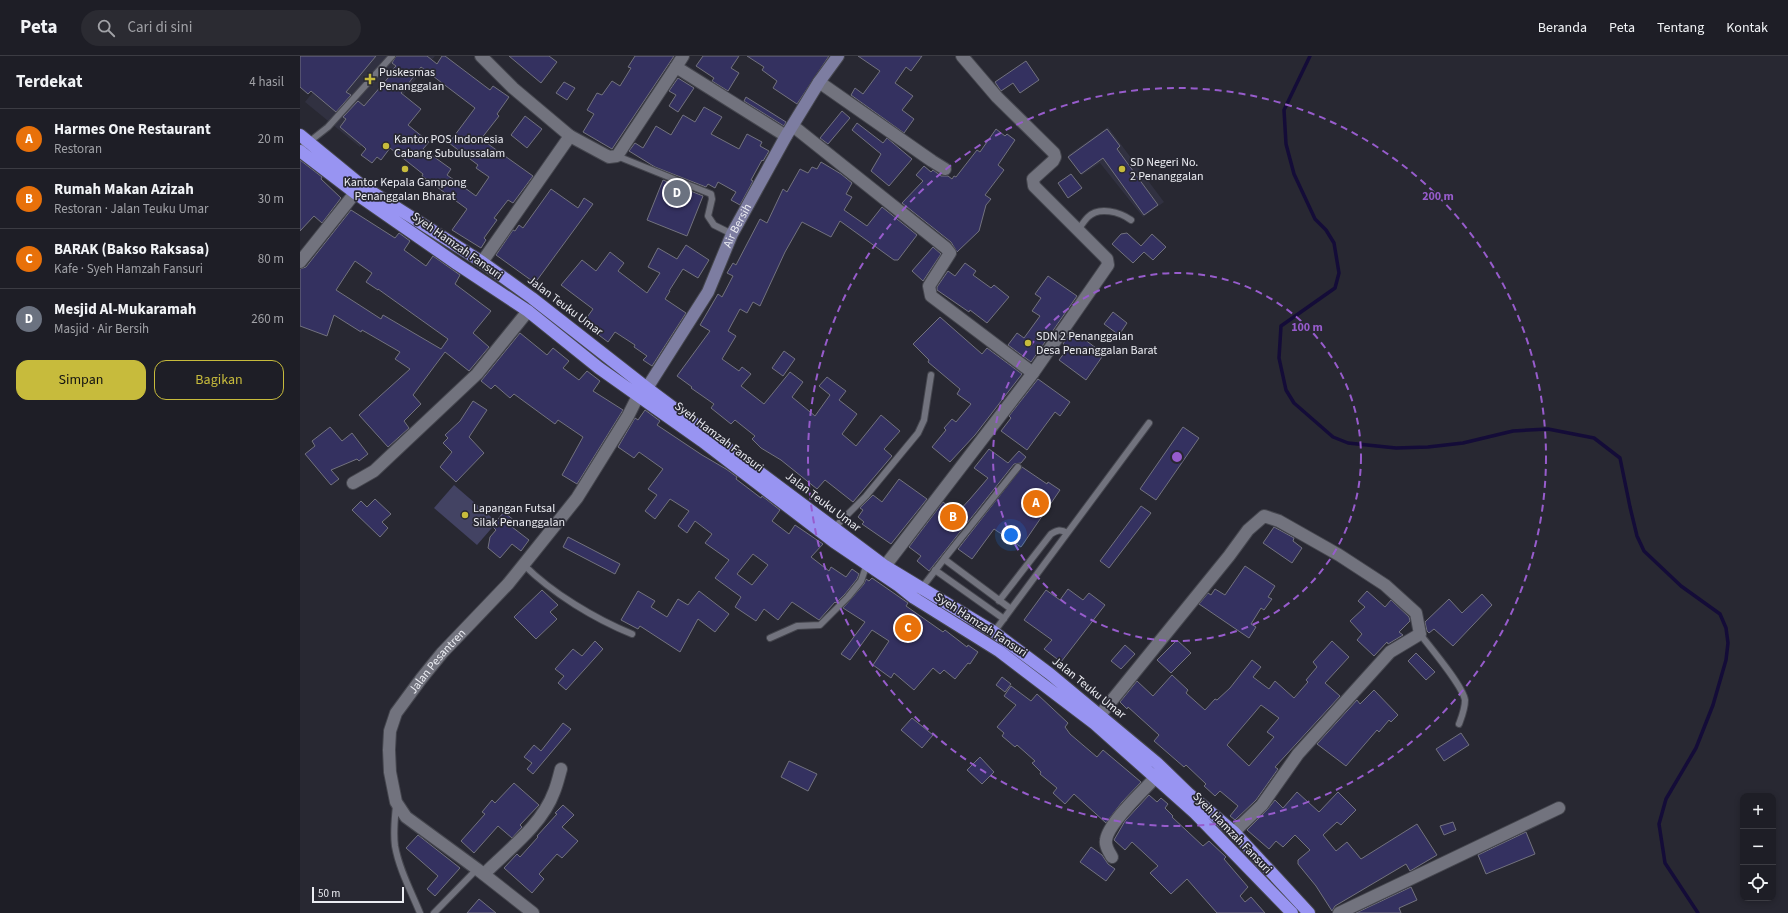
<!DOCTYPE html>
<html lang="id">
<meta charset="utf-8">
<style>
body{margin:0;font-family:"Source Sans 3",sans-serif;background:#2b2b32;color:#f1f3f6}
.controls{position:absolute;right:12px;bottom:12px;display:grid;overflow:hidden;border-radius:8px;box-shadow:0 2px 6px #0003}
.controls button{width:36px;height:36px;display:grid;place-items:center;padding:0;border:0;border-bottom:1px solid #3c3c43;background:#1e1e26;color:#f1f3f6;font:20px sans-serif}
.scale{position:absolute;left:12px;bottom:10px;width:92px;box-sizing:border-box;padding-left:4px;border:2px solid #ebecf2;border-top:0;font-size:11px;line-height:14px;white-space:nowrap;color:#ebecf2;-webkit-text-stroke:3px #282832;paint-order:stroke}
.you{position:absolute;left:711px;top:479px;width:14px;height:14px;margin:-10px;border:3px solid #fff;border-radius:50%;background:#1a73e8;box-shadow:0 0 0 6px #1a73e833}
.badge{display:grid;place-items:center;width:26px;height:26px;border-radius:50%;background:#c7bb3c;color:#fff;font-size:13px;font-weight:700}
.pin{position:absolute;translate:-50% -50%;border:2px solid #fff;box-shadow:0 1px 4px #0006}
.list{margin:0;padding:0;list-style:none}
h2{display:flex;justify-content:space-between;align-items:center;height:52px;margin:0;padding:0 16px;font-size:17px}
h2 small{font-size:13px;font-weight:400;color:#a1a2a7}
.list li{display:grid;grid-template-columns:26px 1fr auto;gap:12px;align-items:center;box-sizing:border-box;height:60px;padding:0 16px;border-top:1px solid #3c3c43}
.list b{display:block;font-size:15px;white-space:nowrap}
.list p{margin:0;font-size:13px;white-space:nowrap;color:#a1a2a7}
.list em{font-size:13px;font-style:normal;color:#a1a2a7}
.actions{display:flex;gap:8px;padding:12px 16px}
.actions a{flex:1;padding:9px 0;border:1px solid #c7bb3c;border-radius:12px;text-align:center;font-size:14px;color:#c7bb3c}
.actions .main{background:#c7bb3c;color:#111}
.icon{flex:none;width:22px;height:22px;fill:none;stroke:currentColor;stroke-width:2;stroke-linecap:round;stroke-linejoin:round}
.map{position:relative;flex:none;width:1488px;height:857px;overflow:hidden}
header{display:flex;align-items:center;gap:24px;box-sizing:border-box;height:56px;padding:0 20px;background:#1e1e26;border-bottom:1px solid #3c3c43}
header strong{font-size:19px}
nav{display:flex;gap:22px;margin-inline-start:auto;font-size:14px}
.search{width:280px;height:36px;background:#2b2b32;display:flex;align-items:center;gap:10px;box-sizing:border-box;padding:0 14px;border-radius:22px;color:#a1a2a7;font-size:15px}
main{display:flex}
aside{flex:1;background:#1e1e26}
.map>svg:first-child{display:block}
.built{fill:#313141}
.green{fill:#434363}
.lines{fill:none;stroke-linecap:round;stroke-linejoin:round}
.stream{stroke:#140c38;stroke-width:3.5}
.building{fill:#343160;stroke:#72727e;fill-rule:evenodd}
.lane-casing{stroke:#45464e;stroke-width:8}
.street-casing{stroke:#45464e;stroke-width:14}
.secondary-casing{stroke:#45464e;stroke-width:14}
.highway-casing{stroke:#45464e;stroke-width:14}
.lane{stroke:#72737e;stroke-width:6}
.street{stroke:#72737e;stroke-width:12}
.secondary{stroke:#7d7da1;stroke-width:12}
.highway{stroke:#9894f2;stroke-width:12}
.ring{fill:none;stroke:#975ccc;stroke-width:2;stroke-dasharray:7 5}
.poi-dot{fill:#c7bb3c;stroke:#282832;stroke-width:1.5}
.labels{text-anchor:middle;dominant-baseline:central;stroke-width:3.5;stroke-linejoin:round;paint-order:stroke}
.poi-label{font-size:12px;fill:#ebecf2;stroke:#282832;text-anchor:start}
.street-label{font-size:12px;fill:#ebecf2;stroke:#282832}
.centre{fill:#975ccc;stroke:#282832;stroke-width:2}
.ring-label{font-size:12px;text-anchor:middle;font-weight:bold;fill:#975ccc;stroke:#282832;stroke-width:3.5;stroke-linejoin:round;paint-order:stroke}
</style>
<header>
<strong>Peta</strong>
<div class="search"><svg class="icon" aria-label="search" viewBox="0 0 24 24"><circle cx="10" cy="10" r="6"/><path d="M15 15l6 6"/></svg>Cari di sini</div>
<nav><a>Beranda</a><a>Peta</a><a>Tentang</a><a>Kontak</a></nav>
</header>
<main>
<aside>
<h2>Terdekat<small>4 hasil</small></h2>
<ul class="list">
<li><span class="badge" style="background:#e8710a">A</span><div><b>Harmes One Restaurant</b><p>Restoran</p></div><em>20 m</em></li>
<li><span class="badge" style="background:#e8710a">B</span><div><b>Rumah Makan Azizah</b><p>Restoran · Jalan Teuku Umar</p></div><em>30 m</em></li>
<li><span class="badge" style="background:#e8710a">C</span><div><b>BARAK (Bakso Raksasa)</b><p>Kafe · Syeh Hamzah Fansuri</p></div><em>80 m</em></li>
<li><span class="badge" style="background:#6b7280">D</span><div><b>Mesjid Al-Mukaramah</b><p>Masjid · Air Bersih</p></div><em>260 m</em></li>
</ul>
<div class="actions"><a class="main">Simpan</a><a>Bagikan</a></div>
</aside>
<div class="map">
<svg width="1488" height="857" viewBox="0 0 1488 857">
<rect width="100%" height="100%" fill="#282832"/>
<path class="built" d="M42,0H135L60,91L5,46Z
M808,71L864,146L843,161L800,107L782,119L768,99Z"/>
<path class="green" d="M154,429L197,466L177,489L134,452Z"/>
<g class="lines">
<path class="stream" d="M1010,0L984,54L986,88L994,118L1015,163L1026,174L1034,187L1039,217L1035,232L981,270L979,302L986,334L994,347L1033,381L1048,387L1096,392L1128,391L1163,387L1213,375L1248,373L1294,382L1320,402L1330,451L1337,480L1344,495L1381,530L1420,558L1426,572L1428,587L1426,604L1413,649L1396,692L1366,743L1359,768L1365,807L1398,857"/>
</g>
<path class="building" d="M0,0H76L46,36L51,39L36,56L11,35L8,38L0,31Z
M96,0H127L137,8L142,0H145L190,34L193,30L209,41L197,58L199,60L181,83L233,120L213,147L208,144L194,162L197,164L184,182L186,184L181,192L152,174L167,153L122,120L123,118L90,92L81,104L77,101L72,107L61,99L66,93L64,91L40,71L46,63L43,61L58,45L64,50L94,15L92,14L96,10L92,7ZM121,11L175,52L149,87L178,109L176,112L189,121L176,140L147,119L151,113L123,93L129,86L108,69L121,53L101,37Z
M209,0H249L257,6L241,27Z
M335,0H374L312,93L283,76L294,58L287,54L297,37L302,39L312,25L320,30L331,12L328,11Z
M403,0H439L431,12L439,17L428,35L412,25L414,22L396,10Z
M447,0H529L497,48L473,32L477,25L462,14L464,11Z
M558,0H622L611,15L606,11L595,27L613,40L602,54L614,63L604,77L551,39L555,32L563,38L580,15Z
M726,5L739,24L720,37L713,27L701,35L695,26Z
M378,22L394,32L378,56L369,50L376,39L369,35Z
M264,26L275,32L267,44L256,37Z
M446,41L486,66L484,70L444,45Z
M404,51L422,61L411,78L439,93L447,78L462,86L460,90L469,95L463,105L462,104L451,124L453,125L440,149L431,144L436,136L418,126L415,132L408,128L406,131L355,111L329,95L335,87L343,92L356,70L371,79L383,59L395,66Z
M542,55L550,62L528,88L520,82Z
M225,60L242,73L227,92L211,79Z
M557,67L583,87L587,82L612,103L589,130L571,115L581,98L552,74Z
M696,73L705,80L707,78L715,84L698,109L704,114L685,139L691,143L686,149L679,175L657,196L651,186L602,147L623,125L616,119L624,110L631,116L633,114L641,120H648L652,123L654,120L656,121L677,94L680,96Z
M807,73L820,90L817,93L858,149L844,159L803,102L781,118L768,101Z
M0,104L22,121L21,123L41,142L22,167L14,160L0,175Z
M521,106L541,118L552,127L546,138L552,141L544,154L567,170L582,151L617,179L598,204H594L540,165L531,181L502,166L485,196L460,250L453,246L447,257L440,253L428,275L436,280L422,303L439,315L442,311L451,318L441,330L464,348L490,316L503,326L492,341L515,360L530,339L519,330L527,321L546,335L539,344L557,358L542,378L556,390L581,359L600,375L584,393L592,400L553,446L525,424L517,433L481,404L461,392L452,383L455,380L435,364L431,368L411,352L414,348L391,332L392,331L377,320L410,275L400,269L418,238L422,241L433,220L427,217L433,207L436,209L460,163L467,167L483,133L487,136L500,113L508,117L512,111L517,113Z
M771,118L782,132L768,142L758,127Z
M363,124L403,140L387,180L347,164Z
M251,133L278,152L284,142L293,148L235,227L196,199L213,174L215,175L219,169L223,172Z
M51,154L95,182L99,177L110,185L104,194L126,210L133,200L160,219L155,228L191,255L173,277L189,291L169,315L145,296L113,339L121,348L104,365L109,372L88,391L59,359L110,313L95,303L100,296L62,274L61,276L34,259L27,280L0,270V213L6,211ZM55,205L72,217L66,226L78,234V233L148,283L141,293L83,259L81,263L36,234Z
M827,177L841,190L852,178L866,191L853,204L844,196L833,207L812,188L821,178Z
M386,189L409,204L398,222L383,213L369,235H370L365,243L386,257L352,310L343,304L347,300L334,291L335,289L315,276L308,286L283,267L293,253L261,229L282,204L296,215L310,196L324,207L318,215L347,237L360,217L348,211L358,192L377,203Z
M633,191L641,198L623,225L612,215Z
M665,207L676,215L673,219L691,232L694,229L709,241L687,267L670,254L669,256L637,234V231L648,215L655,220Z
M748,220L777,240L731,306L708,289L717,277L724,282L740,260L732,255L741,242L735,238Z
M813,256L827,267L819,279L804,268Z
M640,261L682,298L687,292L722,318L675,379L650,406L632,391L646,374L644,372L652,363L656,366L671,348L657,338L660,333L628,306L629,304L613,288Z
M772,274L804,298L786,324L759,304L768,292L763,288Z
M220,277L247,299L253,292L269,305L263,312L279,324L287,315L300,325L293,335L323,354L277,428L262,419L283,381L258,364L255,368L214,338L210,342L195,329L191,333L181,325Z
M484,295L495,303L483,320L472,312Z
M738,323L770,346L760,360L755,356L727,394L701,375L711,362L709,360Z
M173,345L187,354L169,381L184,397L156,426L140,411L152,396L143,387L148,382L145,379L160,365Z
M345,354L360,365L357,369L402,399L426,413L437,421L436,423L461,442L462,440L480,454L472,465L489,478L495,469L523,488L511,501L529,515L531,511L546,521L552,513L559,518L557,523L545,538L536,547L535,546L519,564L492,546L478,564L464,553L456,565L435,551L441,541L415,522L429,504L405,487L412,478L395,465L387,477L378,470L389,455L370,443L355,463L345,455L357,439L348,433L363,413L339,396L334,402L318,391L335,362L338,364ZM453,498L468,509L452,529L437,518Z
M30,371L42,385L52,377L68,398L59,405L57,403L31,414L39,423L31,429L5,398L15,390L12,385Z
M883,371L899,382L856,444L840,433Z
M689,393L708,407L719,395L726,401L721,407L714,408L629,515L617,505L621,500L609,491L643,446L657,457L670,443L688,422L674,412Z
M722,411L747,428L748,426L760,434L721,491L694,473L672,503L658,493Z
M599,423L627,443L591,488L562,468L564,466L558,461L563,454L560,452L573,439L582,446Z
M75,443L91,458L82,466L88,472L80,481L52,454L61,445L67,451Z
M841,450L851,457L809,512L800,505Z
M204,456L216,466L212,471L229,484L221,495L212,488L200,502L188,492L190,481L196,474L192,470Z
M974,471L994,482L993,485L1002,492L992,507L963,487Z
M268,481L320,508L315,518L263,491Z
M945,510L975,530L968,541L972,543L964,554L961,552L951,568L956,571L949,582L899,548L908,537L911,539L915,533L925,539Z
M572,522L608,547L606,550L643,576L645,574L667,591L668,589L678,596L670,608L668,607L655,623L644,614L640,618L633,612L614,634L594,617L591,622L573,609L589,585L572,574L550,604L541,598L565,566L543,552L564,528L566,523L569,525Z
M768,533L783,544L789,537L805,549L761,606L744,593L752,584L724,564L746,534L760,544Z
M242,534L258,549L250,556L257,563L236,583L214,561Z
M338,535L355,545L351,551L367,561L378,543L388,549L399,535L429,558L415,576L398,563L380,596L340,570L338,573L321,564Z
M1067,535L1085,551L1091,544L1109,561L1110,565L1099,576L1103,579L1088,588L1087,586L1074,600L1057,584L1062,578L1050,565L1065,551L1058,545Z
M1182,538L1192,549L1153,590L1134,573L1129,577L1127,575L1125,566L1149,543L1162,557Z
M877,584L891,597L871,617L857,604Z
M295,585L303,593L266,634L258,627L264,620L255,613L273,593L282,600Z
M1032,585L1049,601L1025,627L1040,640L975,711L978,713L956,744L935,764L930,760L938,750L920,735L915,740L904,730L906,728L886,709L884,711L854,685L859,679L828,651L827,653L820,646L837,625L853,640L872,619L888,634L886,637L905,654L915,643L917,644L930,632L952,604L961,611L953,621L969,633L975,625L994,642L1008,626L1006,624L1017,611L1013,606ZM961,649L979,662L967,676L974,681L949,710L927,689Z
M825,589L835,598L821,613L811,605Z
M1116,597L1135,616L1126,624L1108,605Z
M702,621L711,628L705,636L696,629Z
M711,630L731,645L737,638L768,667L765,671L770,678L797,701L803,694L841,726L822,746L806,767L774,738L765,748L753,737L757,732L740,718L741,716L732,707L735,705L717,689L715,691L702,680L704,677L697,671L716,649L704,640Z
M1074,634L1098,659L1091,666L1089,664L1079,676L1077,674L1046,710L1017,688L1057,644L1060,648Z
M612,662L633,679L622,692L601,674Z
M263,667L271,673L233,718L227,713L232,707L224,701L234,689L241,695Z
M1161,677L1169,689L1144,705L1136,693Z
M680,701L694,716L682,728L667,714Z
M489,705L517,718L508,735L481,721Z
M214,727L239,749L220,769L222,771L212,782L198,770L174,797L161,785L185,758L182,756L192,744L195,747Z
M997,736L1019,756L1038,736L1056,754L1041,769L1037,766L1023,779L1036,795L1047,786L1061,803L1117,768L1137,799L1110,815L1106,808L1035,850L1032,855L1016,830L998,808V804L1010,794L995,779L983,791L976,785L969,793L947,774L967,754L975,744L983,752Z
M849,739L857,746L861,742L868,748L865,752L873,760L872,761L903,790L909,785L926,801L924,803L948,831L940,840L945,846L951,841L965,857H917L887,823L871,838L850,817L858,810L832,786L825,794L814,784L825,765Z
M263,749L274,759L262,771L278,785L262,802L257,798L239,818L244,823L232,837L204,812L217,798L220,801L238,781L237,780L257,758L255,757Z
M1153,766L1156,774L1144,779L1140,770Z
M1226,776L1235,798L1186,818L1178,799Z
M118,779L160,812L135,840L127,833L138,820L106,792Z
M791,791L802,799L808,808L815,813L806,825L780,806Z
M1111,831L1117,844L1099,852L1101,857H1056Z
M179,843L196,857H167Z"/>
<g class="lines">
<g class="lane-casing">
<path id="lane" d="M0,93L28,71L92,0
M317,100L411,138L412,143L408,160L414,169L432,178
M778,174C781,170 784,165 788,161C799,150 820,156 831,164
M534,472L566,440L618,377L624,364L631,319
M644,503L718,411
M224,509C252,537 295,563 332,578
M635,514L704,563
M614,542L644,503L711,553L694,576
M699,545L751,478C757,474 761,473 767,477
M711,553L849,367
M1120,578C1130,591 1163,630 1165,644C1165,653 1162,660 1159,668
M470,582L497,570L520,569L548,541L561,525L567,508
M96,749C95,762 93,776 95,790C99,813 111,835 120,857
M134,857L177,813"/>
</g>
<g class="street-casing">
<g id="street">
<path d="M181,0L213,32L270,80L182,206"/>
<path d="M376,11L383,0"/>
<path d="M519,26L632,105L645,113"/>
<path d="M493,70L646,192L650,197L629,230L631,240L733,317"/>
<path d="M270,80L309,101L317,100L376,11L486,80"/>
<path d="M0,206L55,137"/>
<path d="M53,427L74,415L177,318L228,255"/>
<path d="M585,510L733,317L808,209L807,203L734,130L733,123L753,105L755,101L754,97L697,41L662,0"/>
<path d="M800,659L929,500L948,474L964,460L979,465L1039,499L1085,529L1116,557L1120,578L1090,596L998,698L962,749L934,776"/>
<path d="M812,801C809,796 805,790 806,784C808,767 844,734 856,721"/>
<path d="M184,818C208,794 242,769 254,736C257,729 259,720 261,713"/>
<path id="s1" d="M233,857L177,813L106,761L96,746L90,716L89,694L90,675L96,657L121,623L142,597L208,528L277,442L328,360L338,340"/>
<path d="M1039,857L1259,752"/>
</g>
</g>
<g class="secondary-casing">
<g id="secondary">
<path id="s2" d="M339,339L347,332L408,236L432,178L486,80L519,26L538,0"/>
</g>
</g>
<g class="highway-casing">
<path id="highway" d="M0,79L61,129L182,206L232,242L347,332L585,510L694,576L750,618L857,707L888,737L934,776L1009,857
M0,95L55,137L157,208L228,255L299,312L402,385L534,486L599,530L614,542L699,595L795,668L895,757L992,857"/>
</g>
<use href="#lane" class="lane"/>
<use href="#street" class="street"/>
<use href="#secondary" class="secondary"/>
<use href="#highway" class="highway"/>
</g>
<g class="ring">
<circle cx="877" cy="401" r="184"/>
<circle cx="877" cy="401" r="369"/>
</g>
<g class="poi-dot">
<path d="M68 17h4v4h4v4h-4v4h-4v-4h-4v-4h4z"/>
<circle cx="86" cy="90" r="4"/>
<circle cx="105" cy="113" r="4"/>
<circle cx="822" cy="113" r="4"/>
<circle cx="728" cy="287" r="4"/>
<circle cx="165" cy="459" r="4"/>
</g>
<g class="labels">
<g class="poi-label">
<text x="79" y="16">Puskesmas<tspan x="79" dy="14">Penanggalan</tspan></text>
<text x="94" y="83">Kantor POS Indonesia<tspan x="94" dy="14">Cabang Subulussalam</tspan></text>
<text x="830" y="106">SD Negeri No.<tspan x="830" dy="14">2 Penanggalan</tspan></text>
<text x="105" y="126" text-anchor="middle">Kantor Kepala Gampong<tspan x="105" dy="14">Penanggalan Bharat</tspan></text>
<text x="736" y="280">SDN 2 Penanggalan<tspan x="736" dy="14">Desa Penanggalan Barat</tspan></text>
<text x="173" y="452">Lapangan Futsal<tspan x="173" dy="14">Silak Penanggalan</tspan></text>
</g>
<g class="street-label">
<text stroke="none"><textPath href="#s2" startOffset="197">Air Bersih</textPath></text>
<text transform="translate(157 190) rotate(35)">Syeh Hamzah Fansuri</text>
<text transform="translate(265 250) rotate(37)">Jalan Teuku Umar</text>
<text transform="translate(419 381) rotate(37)">Syeh Hamzah Fansuri</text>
<text transform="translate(523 446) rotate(37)">Jalan Teuku Umar</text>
<text transform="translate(681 569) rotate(33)">Syeh Hamzah Fansuri</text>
<text stroke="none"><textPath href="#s1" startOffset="334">Jalan Pesantren</textPath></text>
<text transform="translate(789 632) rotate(39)">Jalan Teuku Umar</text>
<text transform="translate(932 777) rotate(46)">Syeh Hamzah Fansuri</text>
</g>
</g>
<circle cx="877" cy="401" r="6" class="centre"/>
<g class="ring-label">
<text x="1138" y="144">200 m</text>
<text x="1007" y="275">100 m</text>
</g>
</svg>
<div class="controls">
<button>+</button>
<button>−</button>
<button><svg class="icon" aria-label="locate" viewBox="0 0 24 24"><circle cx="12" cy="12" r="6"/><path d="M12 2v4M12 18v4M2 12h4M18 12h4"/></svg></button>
</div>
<div class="scale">50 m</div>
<div class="you"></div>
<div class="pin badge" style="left:736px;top:447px;background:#e8710a">A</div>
<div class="pin badge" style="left:653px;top:461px;background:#e8710a">B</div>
<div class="pin badge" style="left:608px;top:572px;background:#e8710a">C</div>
<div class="pin badge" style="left:377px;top:137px;background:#6b7280">D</div>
</div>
</main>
